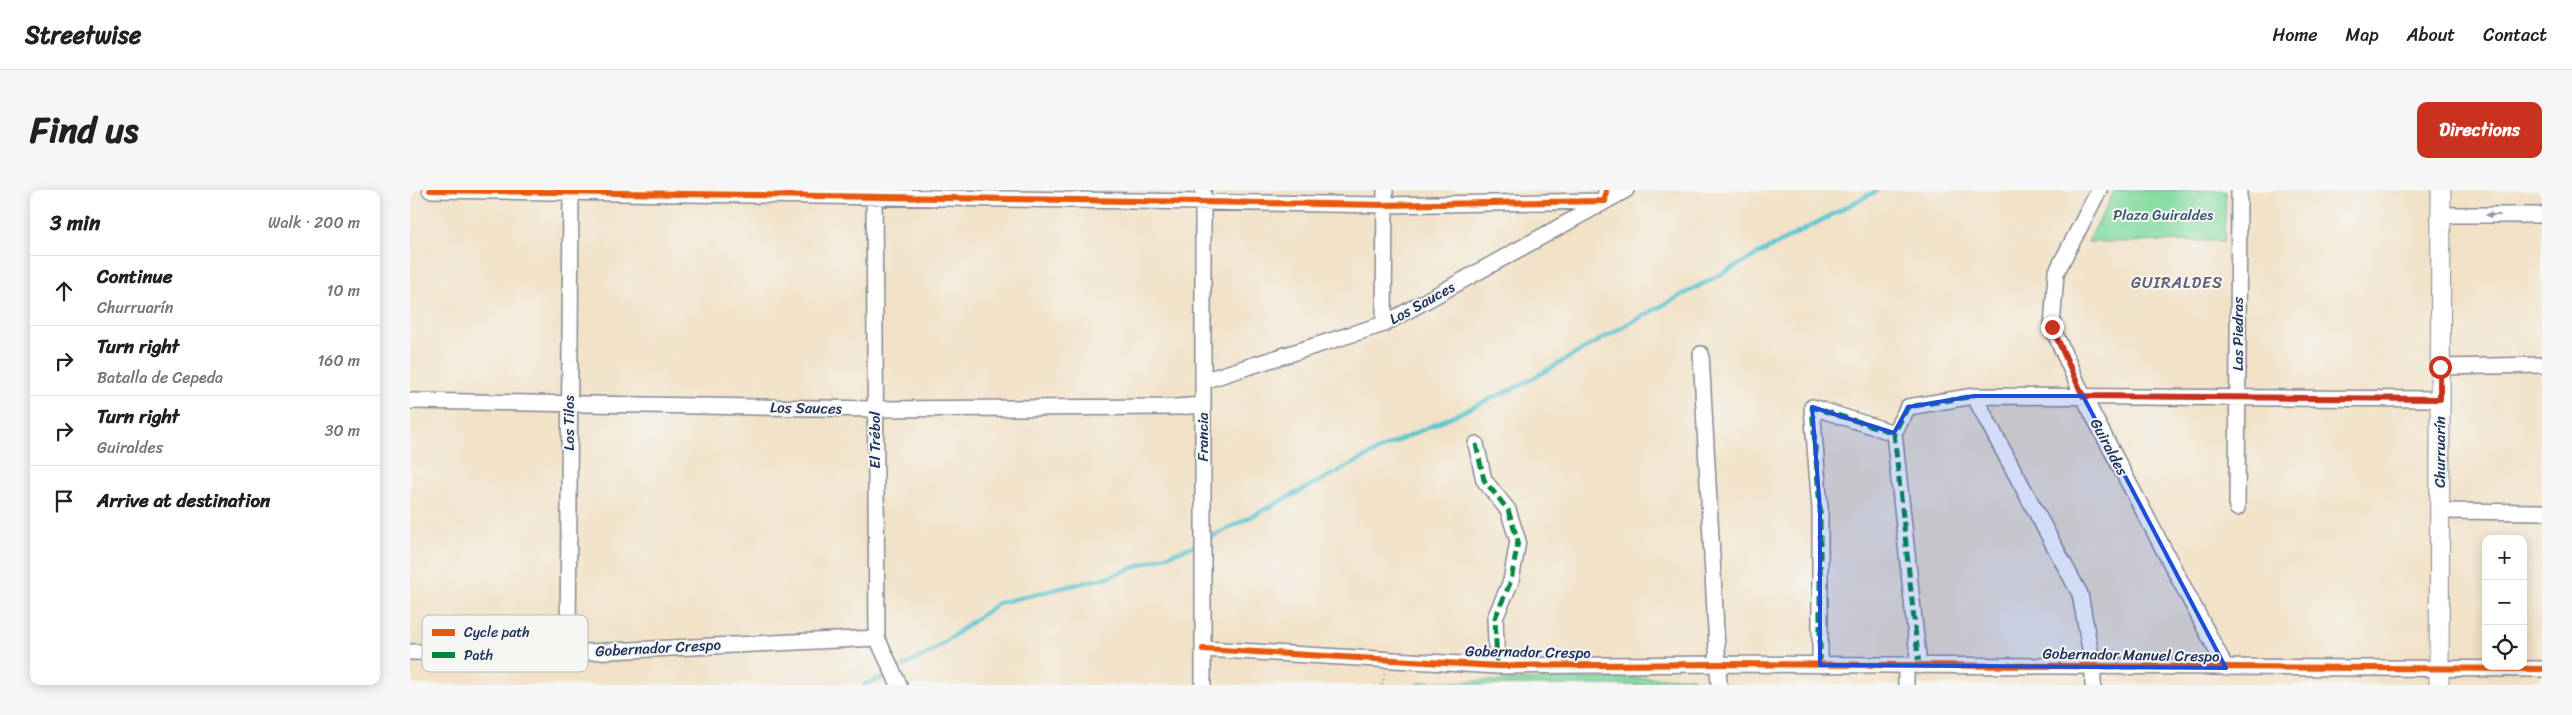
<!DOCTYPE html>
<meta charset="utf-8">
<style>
body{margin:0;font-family:Sriracha,sans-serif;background:#f6f6f6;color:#202124}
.controls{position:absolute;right:15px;bottom:15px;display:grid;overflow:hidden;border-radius:10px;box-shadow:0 2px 12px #0003}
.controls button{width:45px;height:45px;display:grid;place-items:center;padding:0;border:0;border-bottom:1px solid #e0e0e0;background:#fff;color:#202124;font:25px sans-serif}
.stop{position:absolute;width:15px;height:15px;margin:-11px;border:4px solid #c8321e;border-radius:50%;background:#fff}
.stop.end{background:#c8321e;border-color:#fff;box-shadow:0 1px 5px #0008}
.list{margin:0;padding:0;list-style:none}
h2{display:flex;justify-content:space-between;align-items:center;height:65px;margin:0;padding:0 20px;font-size:21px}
h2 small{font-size:16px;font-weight:400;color:#757577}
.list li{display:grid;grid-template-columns:32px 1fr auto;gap:15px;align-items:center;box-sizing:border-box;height:70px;padding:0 20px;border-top:1px solid #e0e0e0}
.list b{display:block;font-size:19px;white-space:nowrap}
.list p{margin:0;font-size:16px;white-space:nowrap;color:#757577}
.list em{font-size:16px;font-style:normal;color:#757577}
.icon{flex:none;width:28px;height:28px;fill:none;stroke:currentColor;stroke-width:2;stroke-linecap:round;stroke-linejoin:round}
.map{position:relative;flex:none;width:2132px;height:495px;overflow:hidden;border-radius:10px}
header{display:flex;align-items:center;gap:30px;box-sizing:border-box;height:70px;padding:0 25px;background:#fff;border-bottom:1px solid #e0e0e0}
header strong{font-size:24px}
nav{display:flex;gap:28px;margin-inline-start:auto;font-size:18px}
.intro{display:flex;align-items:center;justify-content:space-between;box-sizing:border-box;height:120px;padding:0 30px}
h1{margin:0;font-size:35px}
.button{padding:12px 22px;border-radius:10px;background:#c8321e;color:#fff;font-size:18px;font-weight:700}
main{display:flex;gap:30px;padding:0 30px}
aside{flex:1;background:#fff;border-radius:10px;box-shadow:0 2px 12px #0003}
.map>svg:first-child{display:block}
.green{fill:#83db9f;stroke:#4f857e}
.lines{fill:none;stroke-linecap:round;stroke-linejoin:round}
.stream{stroke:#58c4d0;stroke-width:4.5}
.minor-casing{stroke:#868892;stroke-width:18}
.major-casing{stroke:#868892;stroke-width:21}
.path{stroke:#868892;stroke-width:2.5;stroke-dasharray:1 4;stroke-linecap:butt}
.minor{stroke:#fff;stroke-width:15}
.major{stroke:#fff;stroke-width:19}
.quiet{stroke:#00873e;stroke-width:5;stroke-dasharray:10 5;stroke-linecap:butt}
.cycleway-casing{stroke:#f6f6f2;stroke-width:9}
.cycleway{stroke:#e8590c;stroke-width:6}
.oneway{fill:#8d97ae}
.route{stroke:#c8321e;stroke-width:6}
.marked{fill:#1d4ed8;fill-opacity:0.2;stroke:#1d4ed8;stroke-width:4;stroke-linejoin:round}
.labels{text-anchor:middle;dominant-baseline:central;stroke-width:4;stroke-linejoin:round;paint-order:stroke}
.park-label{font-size:15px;fill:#355a6e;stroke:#f6f6f2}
.street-label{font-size:15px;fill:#1b2f5e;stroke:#f6f6f2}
.neighbourhood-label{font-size:16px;letter-spacing:1px;fill:#615d70;stroke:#f6f6f2}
.key{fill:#f6f6f2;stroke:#b4bac6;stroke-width:1}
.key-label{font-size:14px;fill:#1b2f5e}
</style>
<header>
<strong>Streetwise</strong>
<nav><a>Home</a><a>Map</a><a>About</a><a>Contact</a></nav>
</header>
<div class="intro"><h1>Find us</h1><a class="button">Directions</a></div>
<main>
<aside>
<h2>3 min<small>Walk · 200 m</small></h2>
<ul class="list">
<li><svg class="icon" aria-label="ahead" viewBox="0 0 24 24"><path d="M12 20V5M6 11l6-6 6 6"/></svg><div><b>Continue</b><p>Churruarín</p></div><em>10 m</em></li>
<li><svg class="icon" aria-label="right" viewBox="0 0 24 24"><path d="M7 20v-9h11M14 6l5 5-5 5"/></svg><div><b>Turn right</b><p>Batalla de Cepeda</p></div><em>160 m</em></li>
<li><svg class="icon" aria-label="right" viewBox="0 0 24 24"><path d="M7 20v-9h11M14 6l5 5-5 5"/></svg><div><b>Turn right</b><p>Guiraldes</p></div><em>30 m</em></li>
<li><svg class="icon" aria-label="arrive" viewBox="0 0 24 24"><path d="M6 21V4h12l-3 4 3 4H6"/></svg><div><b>Arrive at destination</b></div></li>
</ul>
</aside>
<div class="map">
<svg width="2132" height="495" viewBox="0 0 2132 495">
<rect width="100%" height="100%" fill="#f6f6f2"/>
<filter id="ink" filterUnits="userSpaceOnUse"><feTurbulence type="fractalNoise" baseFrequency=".02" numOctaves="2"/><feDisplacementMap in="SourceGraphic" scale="10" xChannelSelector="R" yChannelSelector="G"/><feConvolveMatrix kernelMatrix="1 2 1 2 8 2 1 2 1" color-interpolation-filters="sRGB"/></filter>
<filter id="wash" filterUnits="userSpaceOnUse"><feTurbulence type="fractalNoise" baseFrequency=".0096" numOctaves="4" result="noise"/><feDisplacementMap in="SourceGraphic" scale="20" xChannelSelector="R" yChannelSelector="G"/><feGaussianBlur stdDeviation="1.12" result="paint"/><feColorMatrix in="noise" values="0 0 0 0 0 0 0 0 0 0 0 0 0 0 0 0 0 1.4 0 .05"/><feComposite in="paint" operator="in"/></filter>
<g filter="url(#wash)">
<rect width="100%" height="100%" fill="#f1e1c6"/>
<path class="green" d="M1705,0H1816L1814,51L1678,52Z
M1283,487L1291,495H1005L1011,492Z"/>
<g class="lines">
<path class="stream" d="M796,350L977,256L1111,195L1216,135L1468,0
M494,476L521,462L588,413L698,387L789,354
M453,495L472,488"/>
</g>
</g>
<g filter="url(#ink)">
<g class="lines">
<g class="minor-casing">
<path id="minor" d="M20,0L975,15L1195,11L1196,0
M464,0L467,448L489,495
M1689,0L1646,83L1642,137L1673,206L1816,478
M2031,25H2132
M974,134L975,0
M1291,164L1309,495
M2030,177L2132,175
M793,191L974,134L1216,0
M1564,206L1670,404L1683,476V495
M0,211L465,219L766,217L793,215
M1066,254L1074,290L1098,320L1108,351L1101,391L1085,428L1087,476
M1827,318L1829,0
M2030,321L2132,322
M793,459L1087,476L1309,474L2132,479
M0,462L158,463L467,448
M158,463L161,3
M1410,475V319L1402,217L1484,243
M1509,476L1484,243L1498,217L1564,206L2030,209
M793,495V0
M1496,495V476"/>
</g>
<g class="major-casing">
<path id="major" d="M2029,495L2031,0"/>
</g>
<path class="path" d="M972,495L975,484"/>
<use href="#minor" class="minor"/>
<use href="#major" class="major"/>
<path class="quiet" d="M1066,254L1074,290L1098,320L1108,351L1101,391L1085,428L1087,476
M1410,475V319L1402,217L1484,243
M1509,476L1484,243L1498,217L1564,206"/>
<g class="cycleway-casing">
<path id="cycleway" d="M20,0L975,15L1195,11L1196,0
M793,459L1087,476L1309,474L2132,479"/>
</g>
<use href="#cycleway" class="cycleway"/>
</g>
<defs><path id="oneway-solid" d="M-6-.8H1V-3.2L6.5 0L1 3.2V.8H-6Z" transform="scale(1.25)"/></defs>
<use class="oneway" href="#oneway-solid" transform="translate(2083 25) rotate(180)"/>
</g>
<g class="lines" filter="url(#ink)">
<path class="route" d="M1642,137L1673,206L2030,209V177"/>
</g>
<path class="marked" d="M1564,206H1673L1816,478L1410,475V319L1402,217L1484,243L1498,217Z"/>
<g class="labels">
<g class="park-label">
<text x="1753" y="25">Plaza Guiraldes</text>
</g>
<g class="street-label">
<text transform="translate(1012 113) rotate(-29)">Los Sauces</text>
<text transform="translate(1828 144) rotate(-90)">Las Piedras</text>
<text transform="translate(396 218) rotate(1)">Los Sauces</text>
<text transform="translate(159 233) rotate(-90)">Los Tilos</text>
<text transform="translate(793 247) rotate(-90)">Francia</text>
<text transform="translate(465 250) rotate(-90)">El Trébol</text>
<text transform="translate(1699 257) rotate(62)">Guiraldes</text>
<text transform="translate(2030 262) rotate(-90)">Churruarín</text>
<text transform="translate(248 458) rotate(-3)">Gobernador Crespo</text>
<text transform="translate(1118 462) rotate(1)">Gobernador Crespo</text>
<text transform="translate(1721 465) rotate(1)">Gobernador Manuel Crespo</text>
</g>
<g class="neighbourhood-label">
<text x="1767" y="92">GUIRALDES</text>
</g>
</g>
<rect x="12" y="425" width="166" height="57" rx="8" class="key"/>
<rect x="22" y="439" width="23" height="7" fill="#e8590c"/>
<rect x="22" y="462" width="23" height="6" fill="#00873e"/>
<g class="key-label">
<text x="54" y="447">Cycle path</text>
<text x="54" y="470">Path</text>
</g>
</svg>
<div class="controls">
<button>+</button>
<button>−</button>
<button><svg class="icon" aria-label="locate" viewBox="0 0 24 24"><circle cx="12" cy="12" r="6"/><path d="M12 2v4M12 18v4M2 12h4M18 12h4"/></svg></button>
</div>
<div class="stop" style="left:2030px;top:177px"></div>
<div class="stop end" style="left:1642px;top:137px"></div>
</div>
</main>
